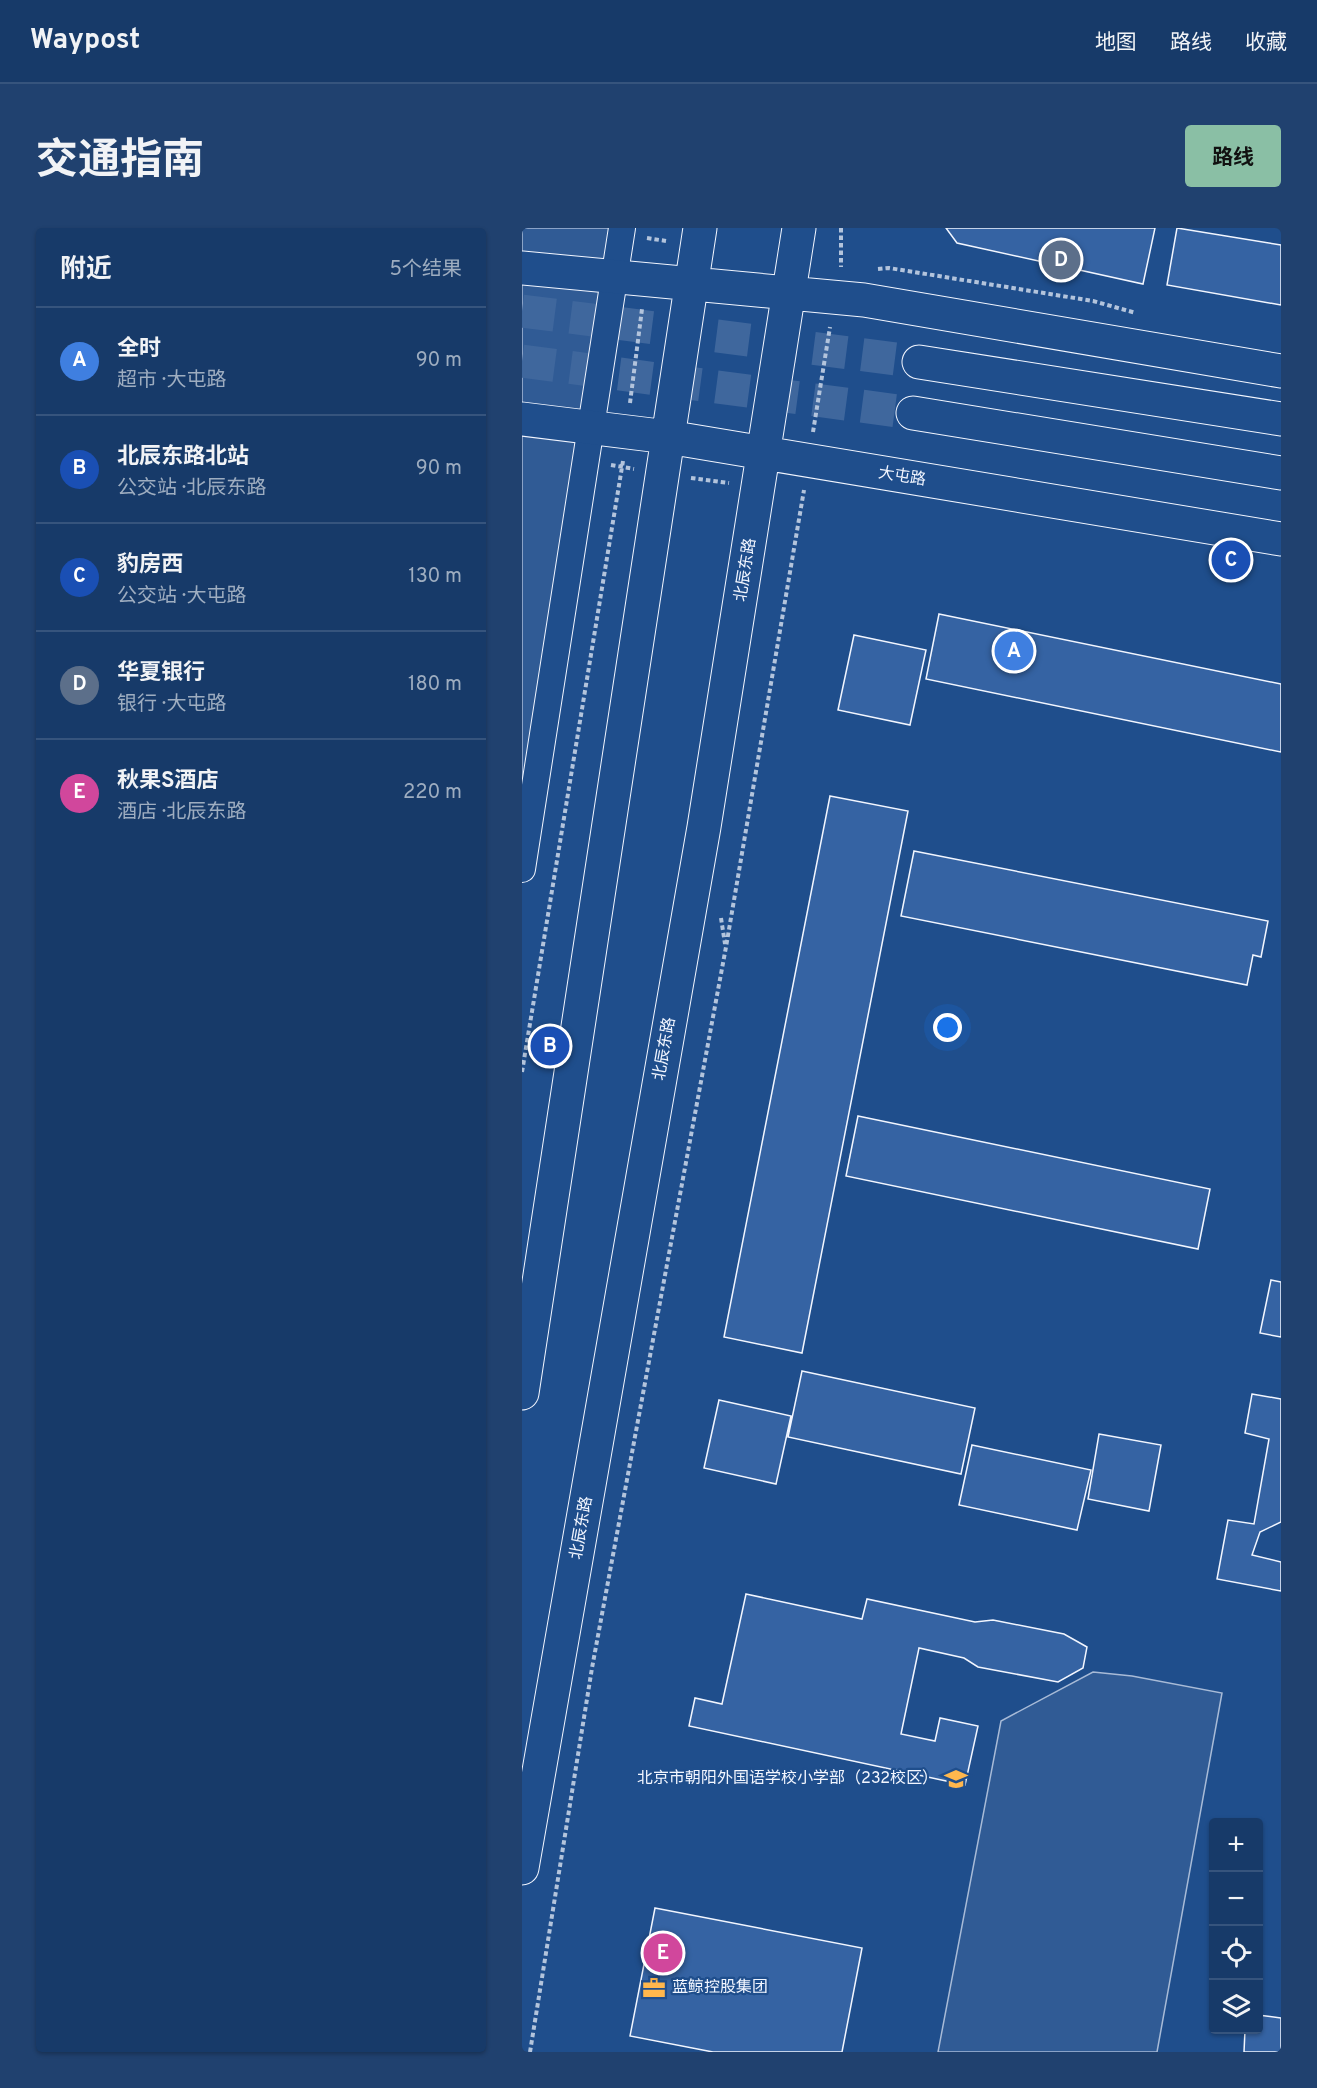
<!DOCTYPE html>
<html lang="zh">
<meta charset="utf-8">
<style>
body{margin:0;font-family:Overpass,"Noto Sans SC",sans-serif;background:#20416f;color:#f1f3f6}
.controls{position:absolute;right:18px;bottom:18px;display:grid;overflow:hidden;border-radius:6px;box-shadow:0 2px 4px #0004}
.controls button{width:54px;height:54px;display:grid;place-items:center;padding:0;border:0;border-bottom:2px solid #36547d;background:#173a69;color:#f1f3f6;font:30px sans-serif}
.you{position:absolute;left:426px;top:800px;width:21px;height:21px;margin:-15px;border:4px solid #fff;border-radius:50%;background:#1a73e8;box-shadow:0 0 0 9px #1a73e833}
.badge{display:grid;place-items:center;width:39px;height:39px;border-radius:50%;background:#8abfa5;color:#fff;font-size:20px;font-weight:700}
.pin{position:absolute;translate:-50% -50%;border:3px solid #fff;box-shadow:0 2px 6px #0006}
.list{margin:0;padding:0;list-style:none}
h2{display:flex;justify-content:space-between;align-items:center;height:78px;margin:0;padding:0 24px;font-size:26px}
h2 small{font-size:20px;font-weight:400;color:#9eadc0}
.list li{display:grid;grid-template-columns:39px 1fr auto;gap:18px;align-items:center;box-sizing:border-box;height:108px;padding:0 24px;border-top:2px solid #36547d}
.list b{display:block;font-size:22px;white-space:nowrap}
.list p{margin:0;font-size:20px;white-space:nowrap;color:#9eadc0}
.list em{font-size:20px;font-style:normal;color:#9eadc0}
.icon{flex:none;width:33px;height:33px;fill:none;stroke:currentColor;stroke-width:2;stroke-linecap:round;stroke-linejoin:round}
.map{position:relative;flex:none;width:759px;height:1824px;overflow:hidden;border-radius:6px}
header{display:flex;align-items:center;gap:36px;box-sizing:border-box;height:84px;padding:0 30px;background:#173a69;border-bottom:2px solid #36547d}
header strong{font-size:28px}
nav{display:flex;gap:33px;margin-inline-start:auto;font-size:21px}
.intro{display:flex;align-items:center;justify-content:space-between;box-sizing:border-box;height:144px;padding:0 36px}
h1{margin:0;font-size:42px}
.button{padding:15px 27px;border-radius:6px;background:#8abfa5;color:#111;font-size:21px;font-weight:700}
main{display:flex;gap:36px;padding:0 36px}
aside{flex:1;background:#173a69;border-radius:6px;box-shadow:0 2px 4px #0004}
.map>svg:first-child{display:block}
.built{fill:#305b95;stroke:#a8bbd7;stroke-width:1.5}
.building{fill:#3563a3;stroke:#f2f6ff;stroke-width:1.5}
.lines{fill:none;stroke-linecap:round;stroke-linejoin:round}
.secondary-tunnel{stroke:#3f679d;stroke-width:33;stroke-dasharray:33 16;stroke-linecap:butt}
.street-casing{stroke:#f2f6ff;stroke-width:28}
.secondary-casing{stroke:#f2f6ff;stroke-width:35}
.path{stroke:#b3c4dc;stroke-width:4;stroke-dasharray:4.5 3;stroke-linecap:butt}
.street{stroke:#1f4e8c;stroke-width:26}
.secondary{stroke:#1f4e8c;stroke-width:33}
.labels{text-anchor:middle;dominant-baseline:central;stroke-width:4.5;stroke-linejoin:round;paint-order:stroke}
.street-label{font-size:16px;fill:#f2f6ff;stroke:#1f4e8c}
.poi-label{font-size:16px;fill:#f2f6ff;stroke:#1f4e8c;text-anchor:end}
</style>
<header>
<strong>Waypost</strong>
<nav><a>地图</a><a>路线</a><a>收藏</a></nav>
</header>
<div class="intro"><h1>交通指南</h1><a class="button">路线</a></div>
<main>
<aside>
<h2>附近<small>5个结果</small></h2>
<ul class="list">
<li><span class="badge" style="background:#3f7fe0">A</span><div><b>全时</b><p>超市 · 大屯路</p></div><em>90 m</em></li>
<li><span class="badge" style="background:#1a4fb4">B</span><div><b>北辰东路北站</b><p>公交站 · 北辰东路</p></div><em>90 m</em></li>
<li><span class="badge" style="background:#1a4fb4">C</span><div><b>豹房西</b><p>公交站 · 大屯路</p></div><em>130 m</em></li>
<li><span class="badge" style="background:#5c6f8a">D</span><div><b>华夏银行</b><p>银行 · 大屯路</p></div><em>180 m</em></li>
<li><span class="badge" style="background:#d1479c">E</span><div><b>秋果S酒店</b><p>酒店 · 北辰东路</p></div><em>220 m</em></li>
</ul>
</aside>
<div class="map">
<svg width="759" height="1824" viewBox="0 0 759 1824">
<rect width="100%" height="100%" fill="#1f4e8c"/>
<path class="built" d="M0,0H89L0,573Z
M571,1444L610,1448L700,1465L635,1824H416L479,1493Z"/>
<path class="building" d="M424,0H633L621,56L435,15Z
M655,0L759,17V77L645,57Z
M417,386L759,456V524L404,451Z
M332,407L404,422L388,497L316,482Z
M308,568L386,583L280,1125L202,1109Z
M392,623L746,693L739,729L731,727L725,757L379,688Z
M336,888L688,961L676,1021L324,948Z
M749,1052L759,1054V1109L738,1105Z
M280,1143L453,1180L439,1246L266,1209Z
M730,1166L759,1171V1294L738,1304L730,1327L759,1334V1363L695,1351L706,1292L732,1296L747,1211L723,1205Z
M197,1172L269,1188L254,1256L182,1240Z
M577,1206L639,1217L627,1283L566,1271Z
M450,1217L569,1242L555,1302L437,1277Z
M224,1366L340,1391L345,1371L453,1394L471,1392L542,1406L565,1419L561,1440L536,1454L456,1439L442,1430L397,1420L379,1506L413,1513L418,1490L456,1498L443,1557L167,1498L173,1470L200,1476Z
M133,1680L340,1720L320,1824H191L108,1808Z
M736,1787L759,1790V1824H722L723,1802H736Z"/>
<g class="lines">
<path class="secondary-tunnel" d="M0,83L397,134
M0,133L391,185"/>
<g class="street-casing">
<path id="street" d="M0,641L100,0"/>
</g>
<g class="secondary-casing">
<path id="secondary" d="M0,40L342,72L759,143
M397,134L759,191
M391,185L759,245
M0,191L146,209L759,311
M0,1165L178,0
M0,1640L182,599L277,0"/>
</g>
<path class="path" d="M319,0V39
M125,10L144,13
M356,41L367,40L571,73L614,85
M108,175L120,81
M291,204L308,99
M89,237L112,241
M169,250L207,255
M199,690L203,716
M0,844L101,233
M8,1824L70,1440L204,719L282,262"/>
<use href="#street" class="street"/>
<use href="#secondary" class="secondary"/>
</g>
<defs>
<g id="school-bare" transform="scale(1.8)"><path d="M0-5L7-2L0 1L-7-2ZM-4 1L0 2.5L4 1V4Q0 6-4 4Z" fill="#ffb74d" stroke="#1f4e8c" stroke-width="2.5" paint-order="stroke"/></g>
<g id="office-bare" transform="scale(1.8)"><path d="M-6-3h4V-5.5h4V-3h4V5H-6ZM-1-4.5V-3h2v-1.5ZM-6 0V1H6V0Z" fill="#ffb74d" stroke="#1f4e8c" stroke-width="2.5" paint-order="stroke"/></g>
</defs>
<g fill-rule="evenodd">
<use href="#school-bare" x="434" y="1551"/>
<use href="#office-bare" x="132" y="1760"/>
</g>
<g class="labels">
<g class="street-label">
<text transform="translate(380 249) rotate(9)">大屯路</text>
<text transform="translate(224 342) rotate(-81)">北辰东路</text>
<text transform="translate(143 821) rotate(-80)">北辰东路</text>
<text transform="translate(60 1300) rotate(-80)">北辰东路</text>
</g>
<g class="poi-label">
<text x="416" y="1551">北京市朝阳外国语学校小学部（232校区）</text>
<text x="150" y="1760" text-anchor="start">蓝鲸控股集团</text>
</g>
</g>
</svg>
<div class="controls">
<button>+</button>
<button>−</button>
<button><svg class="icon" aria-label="locate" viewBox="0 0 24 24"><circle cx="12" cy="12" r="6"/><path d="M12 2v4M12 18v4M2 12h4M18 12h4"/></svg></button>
<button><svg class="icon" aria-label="layers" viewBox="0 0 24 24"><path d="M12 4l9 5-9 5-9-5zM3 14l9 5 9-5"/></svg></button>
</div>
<div class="you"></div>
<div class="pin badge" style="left:492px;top:423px;background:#3f7fe0">A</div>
<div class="pin badge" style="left:28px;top:818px;background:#1a4fb4">B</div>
<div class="pin badge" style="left:709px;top:332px;background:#1a4fb4">C</div>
<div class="pin badge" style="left:539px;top:32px;background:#5c6f8a">D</div>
<div class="pin badge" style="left:141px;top:1725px;background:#d1479c">E</div>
</div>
</main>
